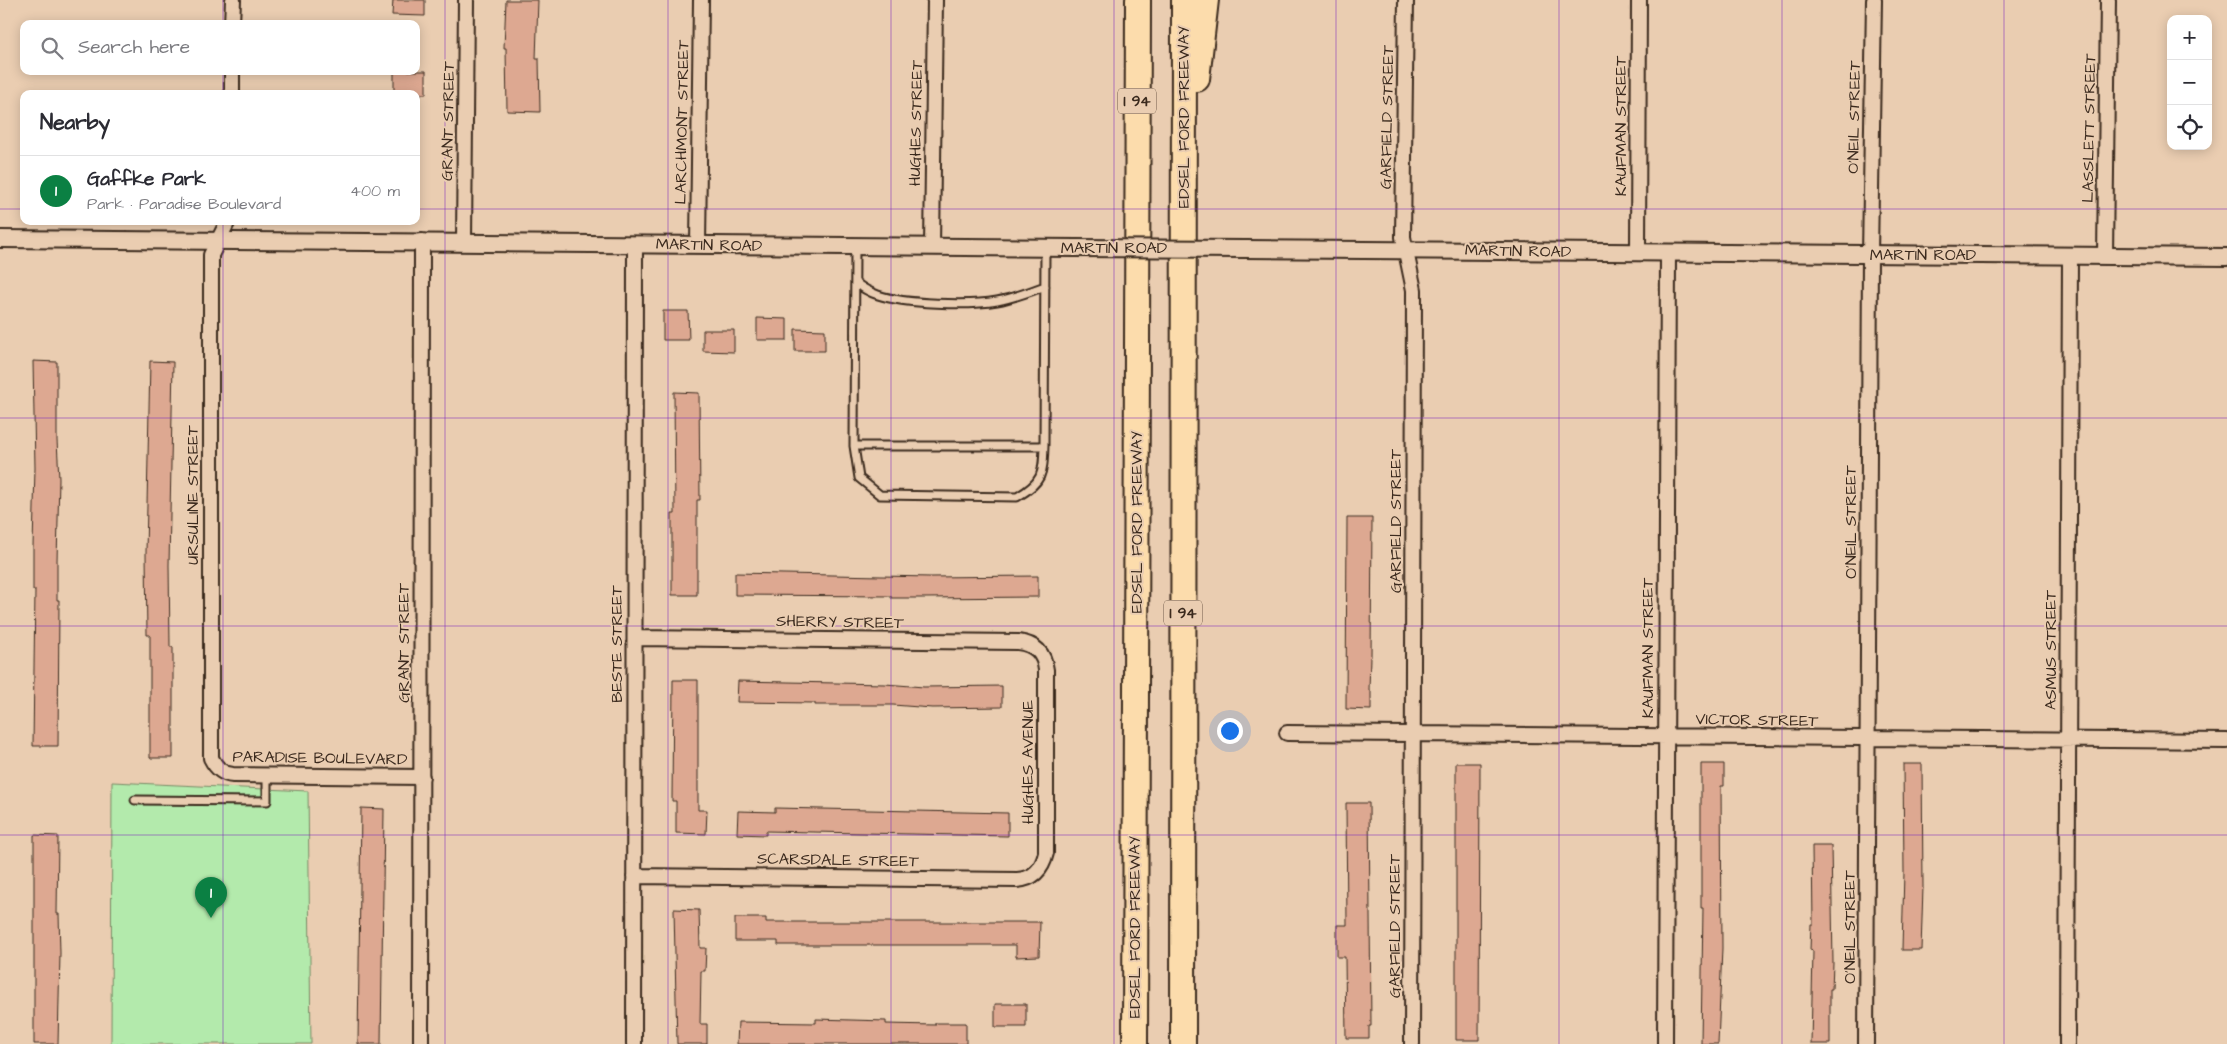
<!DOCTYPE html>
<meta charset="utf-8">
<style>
body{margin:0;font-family:"Architects Daughter",sans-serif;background:#f7f7f7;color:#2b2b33}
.controls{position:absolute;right:15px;top:15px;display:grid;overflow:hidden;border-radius:10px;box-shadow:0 2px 12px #0003}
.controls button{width:45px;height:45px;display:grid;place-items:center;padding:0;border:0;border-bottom:1px solid #e1e1e2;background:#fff;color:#2b2b33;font:25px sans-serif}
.you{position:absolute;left:1229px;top:730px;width:18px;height:18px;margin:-12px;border:4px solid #fff;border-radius:50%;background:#1a73e8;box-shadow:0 0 0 8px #1a73e833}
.badge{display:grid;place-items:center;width:32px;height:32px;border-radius:50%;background:#0b8043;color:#fff;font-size:16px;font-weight:700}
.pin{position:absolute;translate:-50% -41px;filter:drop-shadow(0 1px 2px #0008)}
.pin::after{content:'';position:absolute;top:26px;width:18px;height:15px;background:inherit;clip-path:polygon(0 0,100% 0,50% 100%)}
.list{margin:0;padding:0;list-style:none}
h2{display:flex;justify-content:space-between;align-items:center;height:65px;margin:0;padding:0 20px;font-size:21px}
h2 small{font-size:16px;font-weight:400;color:#7c7c81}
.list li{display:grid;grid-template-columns:32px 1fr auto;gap:15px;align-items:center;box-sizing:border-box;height:70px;padding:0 20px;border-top:1px solid #e1e1e2}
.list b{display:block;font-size:19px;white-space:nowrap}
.list p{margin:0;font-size:16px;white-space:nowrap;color:#7c7c81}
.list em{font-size:16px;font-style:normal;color:#7c7c81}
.icon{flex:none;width:28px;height:28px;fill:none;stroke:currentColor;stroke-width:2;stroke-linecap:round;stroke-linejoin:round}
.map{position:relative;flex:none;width:2227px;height:1044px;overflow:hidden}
.search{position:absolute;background:#fff;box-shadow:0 2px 12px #0003;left:20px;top:20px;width:400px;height:55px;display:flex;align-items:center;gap:12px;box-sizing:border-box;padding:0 18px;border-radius:10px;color:#7c7c81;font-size:19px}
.panel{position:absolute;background:#fff;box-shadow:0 2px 12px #0003;left:20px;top:90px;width:400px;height:135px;border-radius:10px}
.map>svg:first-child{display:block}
.green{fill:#b3eaac;stroke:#778a65}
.building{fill:#dda891;stroke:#3b2a1e}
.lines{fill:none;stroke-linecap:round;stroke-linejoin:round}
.service-casing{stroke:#3b2a1e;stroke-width:11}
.minor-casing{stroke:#3b2a1e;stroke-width:18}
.tertiary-casing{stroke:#3b2a1e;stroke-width:20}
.motorway-casing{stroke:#3b2a1e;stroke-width:28}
.service{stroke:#eacdb1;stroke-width:7}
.minor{stroke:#eacdb1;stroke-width:14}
.tertiary{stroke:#eacdb1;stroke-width:16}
.motorway{stroke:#fcdcac;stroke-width:24}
.tertiary-bridge-casing{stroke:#3b2a1e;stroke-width:20;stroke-linecap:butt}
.tertiary-bridge{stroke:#eacdb1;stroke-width:16}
.grid{fill:none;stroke:#7b2cbf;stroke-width:1;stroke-opacity:0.55}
.labels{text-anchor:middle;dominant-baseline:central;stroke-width:4;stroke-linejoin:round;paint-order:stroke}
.shield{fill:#eacdb1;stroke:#705b4a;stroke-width:1}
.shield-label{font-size:15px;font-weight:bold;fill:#3b2a1e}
.street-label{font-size:16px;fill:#3b2a1e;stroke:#eacdb1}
</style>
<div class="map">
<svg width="2227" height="1044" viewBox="0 0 2227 1044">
<rect width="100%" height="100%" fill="#eacdb1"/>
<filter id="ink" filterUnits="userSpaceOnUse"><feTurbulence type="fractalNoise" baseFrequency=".02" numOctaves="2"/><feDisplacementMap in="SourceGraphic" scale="10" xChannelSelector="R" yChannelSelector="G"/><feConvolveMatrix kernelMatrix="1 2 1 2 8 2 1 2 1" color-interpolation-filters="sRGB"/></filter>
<g filter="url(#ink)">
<path class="green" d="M112,782L308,791L311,1044H111Z"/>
<path class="building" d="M393,0H425V16L392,15Z
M506,0H538L536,59H539L540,112L507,111L506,48H504Z
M394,71H426V94H394Z
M663,311H688L689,340H663Z
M757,318L787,319V340H757Z
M795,329L825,330V351H795Z
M703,330H734V352L703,351Z
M33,361L57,362V440L59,479L57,561V600H59L58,746H33L35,590H33V547L35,468Z
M150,361L173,362L169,565L170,647H173V758H150V635H147L146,553Z
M674,392L699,393L700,500H697V595H672V514H675Z
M1347,518H1372L1371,657H1370L1369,690L1371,691V710L1346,709Z
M735,573L930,577L1038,576V597L921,598H891V596L735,595Z
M673,680H698V810H707L706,834L676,833V801H672Z
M738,681L885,684L924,687L1002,686V707L932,708L893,705H815V703L737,702Z
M1456,763H1480L1479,1040H1456Z
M1701,764H1724V786H1721L1722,948L1718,1044H1701L1703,908H1701Z
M1903,764H1922L1923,887L1921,950H1902L1904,872Z
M1346,803H1369L1371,1026H1369V1038H1346L1345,957H1337V925H1347Z
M361,808L384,809L381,1044H358Z
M775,808L1008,813V836L766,831V835L737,834L738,811L775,812Z
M34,835L58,836L57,914H59L60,953L58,1044H34Z
M1812,846H1831L1833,963L1832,989H1830V1044H1811L1813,951L1810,950L1811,924H1813Z
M674,909L699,910L700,948H706L705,971H701L700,1024H707V1044H677Z
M735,918H766V922H1040L1039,956L1016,957V945H778V941H735Z
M995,1004H1026V1027H995Z
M816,1019L886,1021V1024L935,1025V1023H966V1044H737L738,1022L816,1023Z"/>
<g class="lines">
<g class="service-casing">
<path id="service" d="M855,247L854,446H1044L1045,248
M855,282C862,288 869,292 878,295C904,304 969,306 997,301C1014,298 1029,292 1045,286
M854,446L859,478L880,495L1017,497C1043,482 1043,474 1044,446
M135,800L267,801V776"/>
</g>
<g class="minor-casing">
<path id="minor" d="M1406,0L1403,237L1414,290L1412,1044
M232,24L233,0
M232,94V71
M228,221L211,255V758C216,768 222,774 233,775L422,777
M464,241L466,0
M698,245L701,0
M932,247L935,0
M1638,252L1639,0
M2105,256L2108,0
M1287,733L2227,741
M634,876L1017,880C1033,879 1042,870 1046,853V670C1044,653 1035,644 1018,642L635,638
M421,1044L422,241
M634,1044L635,244
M1665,1044L1668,252
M1866,1044L1870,255L1874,0
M2067,1044L2070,255"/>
</g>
<g class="tertiary-casing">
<path id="tertiary" d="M0,239L1076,248
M1244,249L2227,257"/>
</g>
<g class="motorway-casing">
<path id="motorway" d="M1197,79L1206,0
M1135,1044L1138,0
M1183,1044L1184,0"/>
</g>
<use href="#service" class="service"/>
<use href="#minor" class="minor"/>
<use href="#tertiary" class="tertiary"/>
<use href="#motorway" class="motorway"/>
<g class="tertiary-bridge-casing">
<path id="tertiary-bridge" d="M1076,248L1244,249"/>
</g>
<use href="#tertiary-bridge" class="tertiary-bridge"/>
</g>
</g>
<path class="grid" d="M223,0V24M445,0V1044M668,0V1044M891,0V1044M1114,0V1044M1336,0V1044M1559,0V1044M1782,0V1044M2004,0V1044M223,71V94M0,209H24M416,209H2227M223,221V1044M0,418H2227M0,626H2227M0,835H2227"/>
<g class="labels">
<g class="shield">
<rect x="1118" y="88.5" width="38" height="25" rx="4"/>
<rect x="1164" y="600.5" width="38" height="25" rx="4"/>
</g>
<g class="shield-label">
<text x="1137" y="101">I 94</text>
<text x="1183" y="613">I 94</text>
</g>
<g class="street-label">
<text transform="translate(1184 117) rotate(-90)">EDSEL FORD FREEWAY</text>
<text transform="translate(1387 117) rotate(-89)">GARFIELD STREET</text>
<text transform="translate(1854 117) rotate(-89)">O'NEIL STREET</text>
<text transform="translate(448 121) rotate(-89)">GRANT STREET</text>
<text transform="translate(682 122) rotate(-89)">LARCHMONT STREET</text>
<text transform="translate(916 123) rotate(-89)">HUGHES STREET</text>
<text transform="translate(1621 126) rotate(-90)">KAUFMAN STREET</text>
<text transform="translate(2089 128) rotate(-89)">LASSLETT STREET</text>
<text transform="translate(709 245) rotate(1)">MARTIN ROAD</text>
<text x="1114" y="248">MARTIN ROAD</text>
<text transform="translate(1518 251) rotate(1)">MARTIN ROAD</text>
<text x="1923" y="255">MARTIN ROAD</text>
<text transform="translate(193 495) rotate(-90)">URSULINE STREET</text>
<text transform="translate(1396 521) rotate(-90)">GARFIELD STREET</text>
<text transform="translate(1137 522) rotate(-90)">EDSEL FORD FREEWAY</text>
<text transform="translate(1851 522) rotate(-90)">O'NEIL STREET</text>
<text transform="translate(840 622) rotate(1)">SHERRY STREET</text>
<text transform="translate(404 643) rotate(-90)">GRANT STREET</text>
<text transform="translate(617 644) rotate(-90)">BESTE STREET</text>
<text transform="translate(1648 648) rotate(-90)">KAUFMAN STREET</text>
<text transform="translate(2051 650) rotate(-90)">ASMUS STREET</text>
<text transform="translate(1757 720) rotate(1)">VICTOR STREET</text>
<text transform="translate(320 758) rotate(1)">PARADISE BOULEVARD</text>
<text transform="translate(1028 762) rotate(-90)">HUGHES AVENUE</text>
<text transform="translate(838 860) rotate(1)">SCARSDALE STREET</text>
<text transform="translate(1395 926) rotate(-90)">GARFIELD STREET</text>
<text transform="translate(1135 927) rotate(-90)">EDSEL FORD FREEWAY</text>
<text transform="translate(1850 927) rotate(-90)">O'NEIL STREET</text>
</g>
</g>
</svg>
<div class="controls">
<button>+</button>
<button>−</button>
<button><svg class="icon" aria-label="locate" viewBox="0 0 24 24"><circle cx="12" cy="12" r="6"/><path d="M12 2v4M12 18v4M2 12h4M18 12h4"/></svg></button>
</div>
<div class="you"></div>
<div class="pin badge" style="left:211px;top:918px">1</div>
<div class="search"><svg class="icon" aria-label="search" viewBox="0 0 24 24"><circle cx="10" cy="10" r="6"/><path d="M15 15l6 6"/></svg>Search here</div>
<section class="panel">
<h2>Nearby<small></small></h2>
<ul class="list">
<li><span class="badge">1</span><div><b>Gaffke Park</b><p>Park · Paradise Boulevard</p></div><em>400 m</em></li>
</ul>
</section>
</div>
